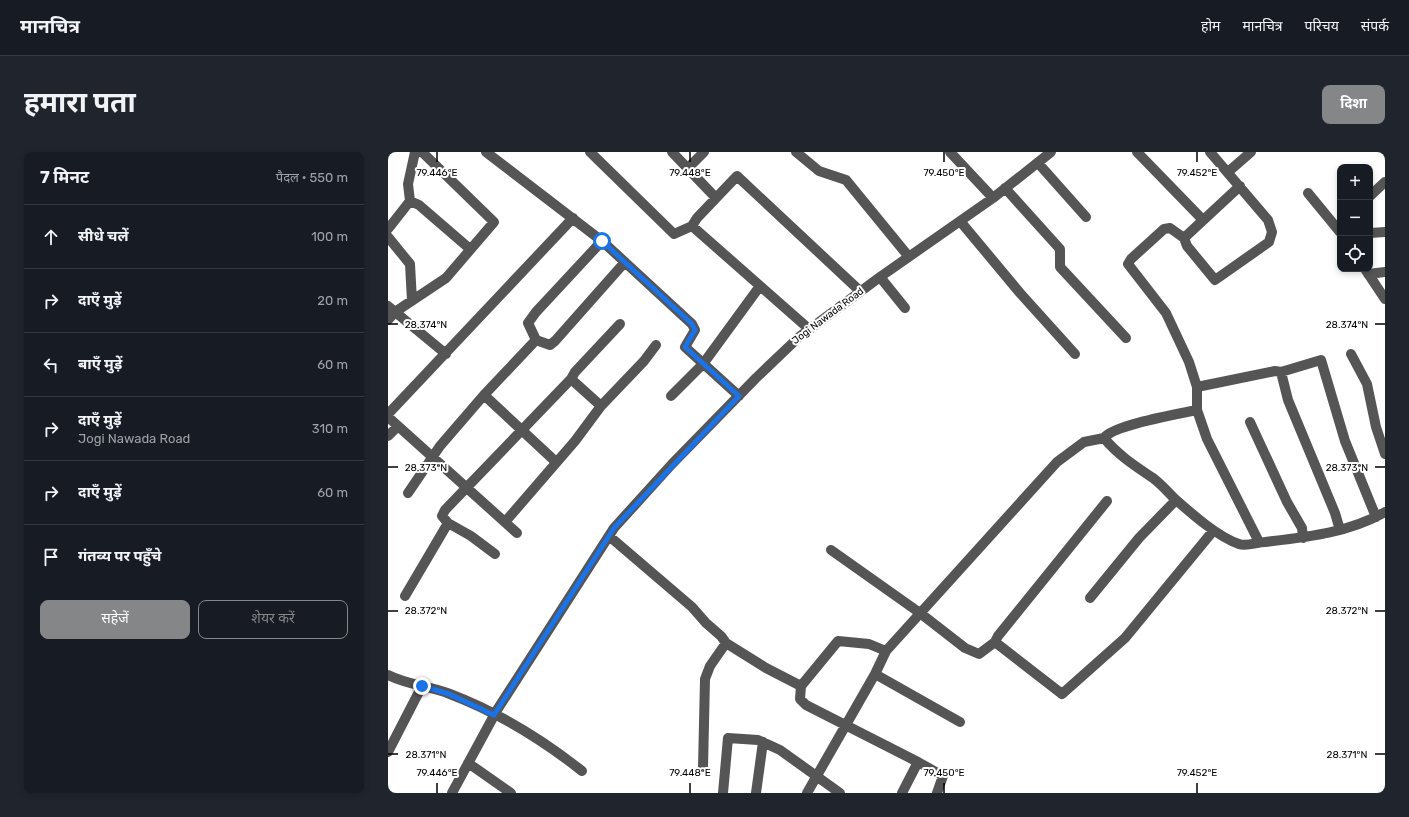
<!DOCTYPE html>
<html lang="hi">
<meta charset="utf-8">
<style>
body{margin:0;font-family:Rubik,"Noto Sans Devanagari",sans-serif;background:#20242c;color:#f1f3f6}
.controls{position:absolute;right:12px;top:12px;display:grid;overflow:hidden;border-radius:8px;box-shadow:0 2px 6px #0003}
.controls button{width:36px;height:36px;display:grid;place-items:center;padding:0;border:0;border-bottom:1px solid #363941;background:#171b24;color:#f1f3f6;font:20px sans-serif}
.stop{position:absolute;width:12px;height:12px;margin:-9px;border:3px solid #1a73e8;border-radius:50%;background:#fff}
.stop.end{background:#1a73e8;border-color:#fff;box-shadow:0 1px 4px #0008}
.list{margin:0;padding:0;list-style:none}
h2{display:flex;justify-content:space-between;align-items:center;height:52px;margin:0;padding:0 16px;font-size:17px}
h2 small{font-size:13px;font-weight:400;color:#9ea1a6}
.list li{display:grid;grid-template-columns:26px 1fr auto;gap:12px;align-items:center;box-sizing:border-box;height:64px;padding:0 16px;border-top:1px solid #363941}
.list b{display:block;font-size:15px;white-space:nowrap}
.list p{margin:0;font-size:13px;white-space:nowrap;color:#9ea1a6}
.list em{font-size:13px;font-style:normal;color:#9ea1a6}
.actions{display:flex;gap:8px;padding:12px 16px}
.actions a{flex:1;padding:9px 0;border:1px solid #858687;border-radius:8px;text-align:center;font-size:14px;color:#858687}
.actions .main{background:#858687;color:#fff}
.icon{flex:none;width:22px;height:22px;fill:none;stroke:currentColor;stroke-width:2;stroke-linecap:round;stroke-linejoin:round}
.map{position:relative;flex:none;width:997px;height:641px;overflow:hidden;border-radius:8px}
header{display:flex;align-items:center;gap:24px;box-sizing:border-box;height:56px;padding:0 20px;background:#171b24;border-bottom:1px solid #363941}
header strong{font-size:19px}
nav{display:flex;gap:22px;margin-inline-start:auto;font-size:14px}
.intro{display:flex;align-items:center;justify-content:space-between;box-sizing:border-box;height:96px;padding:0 24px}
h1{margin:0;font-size:28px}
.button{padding:10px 18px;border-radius:8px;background:#858687;color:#fff;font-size:14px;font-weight:700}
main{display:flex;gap:24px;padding:0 24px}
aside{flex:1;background:#171b24;border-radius:8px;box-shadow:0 2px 6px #0003}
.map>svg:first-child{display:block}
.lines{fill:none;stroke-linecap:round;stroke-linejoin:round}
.minor{stroke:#555;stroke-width:10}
.route{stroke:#1a73e8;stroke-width:5}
.ticks{fill:none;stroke:#000;stroke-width:1.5}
.labels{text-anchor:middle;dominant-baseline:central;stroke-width:4;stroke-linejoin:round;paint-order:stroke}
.street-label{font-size:10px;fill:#000;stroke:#fff}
.ticks-label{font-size:10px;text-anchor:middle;fill:#000;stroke:#fff;stroke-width:4;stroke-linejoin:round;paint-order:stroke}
</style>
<header>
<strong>मानचित्र</strong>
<nav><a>होम</a><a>मानचित्र</a><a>परिचय</a><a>संपर्क</a></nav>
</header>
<div class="intro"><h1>हमारा पता</h1><a class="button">दिशा</a></div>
<main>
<aside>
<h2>7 मिनट<small>पैदल · 550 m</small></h2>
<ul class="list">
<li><svg class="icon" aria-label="ahead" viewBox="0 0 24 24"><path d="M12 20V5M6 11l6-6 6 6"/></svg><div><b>सीधे चलें</b></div><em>100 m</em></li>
<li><svg class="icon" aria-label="right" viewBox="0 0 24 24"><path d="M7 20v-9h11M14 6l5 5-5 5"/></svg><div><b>दाएँ मुड़ें</b></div><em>20 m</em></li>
<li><svg class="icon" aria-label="left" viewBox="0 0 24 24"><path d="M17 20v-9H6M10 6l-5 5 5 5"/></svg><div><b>बाएँ मुड़ें</b></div><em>60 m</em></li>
<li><svg class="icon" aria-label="right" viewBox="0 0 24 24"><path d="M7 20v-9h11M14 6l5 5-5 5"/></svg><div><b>दाएँ मुड़ें</b><p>Jogi Nawada Road</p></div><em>310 m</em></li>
<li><svg class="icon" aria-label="right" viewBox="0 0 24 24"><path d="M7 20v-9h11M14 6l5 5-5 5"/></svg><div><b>दाएँ मुड़ें</b></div><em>60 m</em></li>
<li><svg class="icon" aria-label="arrive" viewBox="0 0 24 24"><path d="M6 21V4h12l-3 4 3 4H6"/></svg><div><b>गंतव्य पर पहुँचे</b></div></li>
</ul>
<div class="actions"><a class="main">सहेजें</a><a>शेयर करें</a></div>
</aside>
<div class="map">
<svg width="997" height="641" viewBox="0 0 997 641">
<rect width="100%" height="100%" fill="#fff"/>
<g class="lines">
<path class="minor" d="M98,0L214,89L304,172L307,178L297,195L351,244
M202,0L286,82L304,74L309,66L349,24L472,139
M284,0L328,46
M408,0L431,19L458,28L521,105
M562,0L605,46
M749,0L815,68
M822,0L880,68L884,80L881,90L827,128L799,94L796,86L782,76L776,77L743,107L740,112L778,161L801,210L809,235V258L819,287L871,390
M650,11L698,65
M300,16L316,0
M840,20L863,0
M617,36L672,97V115L738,186
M920,41L952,80
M982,44L997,30
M22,49L31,53L82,97
M572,69L632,141L687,202
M304,74L421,177
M0,77L22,49L20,32L27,0
M982,81L997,80
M0,85L22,112L24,149
M796,86L852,34
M977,117L997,147
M980,122L997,120
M492,125L517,156
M0,154L58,202
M0,168L7,160L58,126L106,70L34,0
M148,188L140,171L148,160L214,89
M148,188L162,193L167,189L237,110
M963,202L979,232L988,275L997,302
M893,220L900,248L947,361L952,378
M183,227L213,254
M809,235L887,219L893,220L933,208L957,289L988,365
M96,243L168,310
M283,244L315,212L372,134
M0,262L185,66
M0,265L129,381
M862,270L899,350L914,376L915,386
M0,284L10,274
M716,286C730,303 747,314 765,326C773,332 780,340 787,347C804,362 830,385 851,392C859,395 869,390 877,390C919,385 960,381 997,360
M20,341L52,294L96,243L148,188
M117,370L187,289L213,254L256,209L268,193
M221,384L304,455L318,471L333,484L338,491L378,516L413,534
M443,398L532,461L577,496L591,502L607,490L610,484L719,349
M107,402L83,384L60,371L54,364L57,358L183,227L187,220L232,172
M17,444L60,371
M702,446L751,386L788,348
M607,490L674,542L737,486L825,379
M498,499L481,492L450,489L413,534L412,547L418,553L530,610L514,641
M487,522L572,570
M0,523C19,533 42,534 62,542C109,560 155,588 194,619
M0,600L34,534
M530,610L555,624L549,641
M80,611L123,641
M315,616L317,527L322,514L338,491
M64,641L109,558L226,376L284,312L368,226L411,185L492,125L605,46L663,0
M335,641L340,586L370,588L392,598L452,641
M368,641L375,590
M419,641L487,522L498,499L669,310L696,290L716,286C725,273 790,262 809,258"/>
</g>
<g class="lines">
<path class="route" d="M34,534L61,542L106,563L226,376L351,244L297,195L307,178L304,172L214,89"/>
</g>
<path class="ticks" d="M49,0V10M302,0V10M556,0V10M809,0V10M0,172H10M987,172H997M0,315H10M987,315H997M0,459H10M987,459H997M0,602H10M987,602H997M49,631V641M302,631V641M556,631V641M809,631V641"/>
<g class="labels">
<g class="street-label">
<text transform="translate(440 164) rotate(-37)">Jogi Nawada Road</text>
</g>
</g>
<g class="ticks-label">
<text x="49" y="24">79.446°E</text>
<text x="302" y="24">79.448°E</text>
<text x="556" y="24">79.450°E</text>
<text x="809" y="24">79.452°E</text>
<text x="38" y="176">28.374°N</text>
<text x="959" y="176">28.374°N</text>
<text x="38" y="319">28.373°N</text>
<text x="959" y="319">28.373°N</text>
<text x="38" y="462">28.372°N</text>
<text x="959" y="462">28.372°N</text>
<text x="38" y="606">28.371°N</text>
<text x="959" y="606">28.371°N</text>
<text x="49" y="624">79.446°E</text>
<text x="302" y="624">79.448°E</text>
<text x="556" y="624">79.450°E</text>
<text x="809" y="624">79.452°E</text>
</g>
</svg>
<div class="controls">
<button>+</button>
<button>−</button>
<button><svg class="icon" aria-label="locate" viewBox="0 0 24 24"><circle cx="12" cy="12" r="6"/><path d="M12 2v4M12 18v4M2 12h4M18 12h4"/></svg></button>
</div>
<div class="stop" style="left:214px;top:89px"></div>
<div class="stop end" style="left:34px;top:534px"></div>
</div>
</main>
